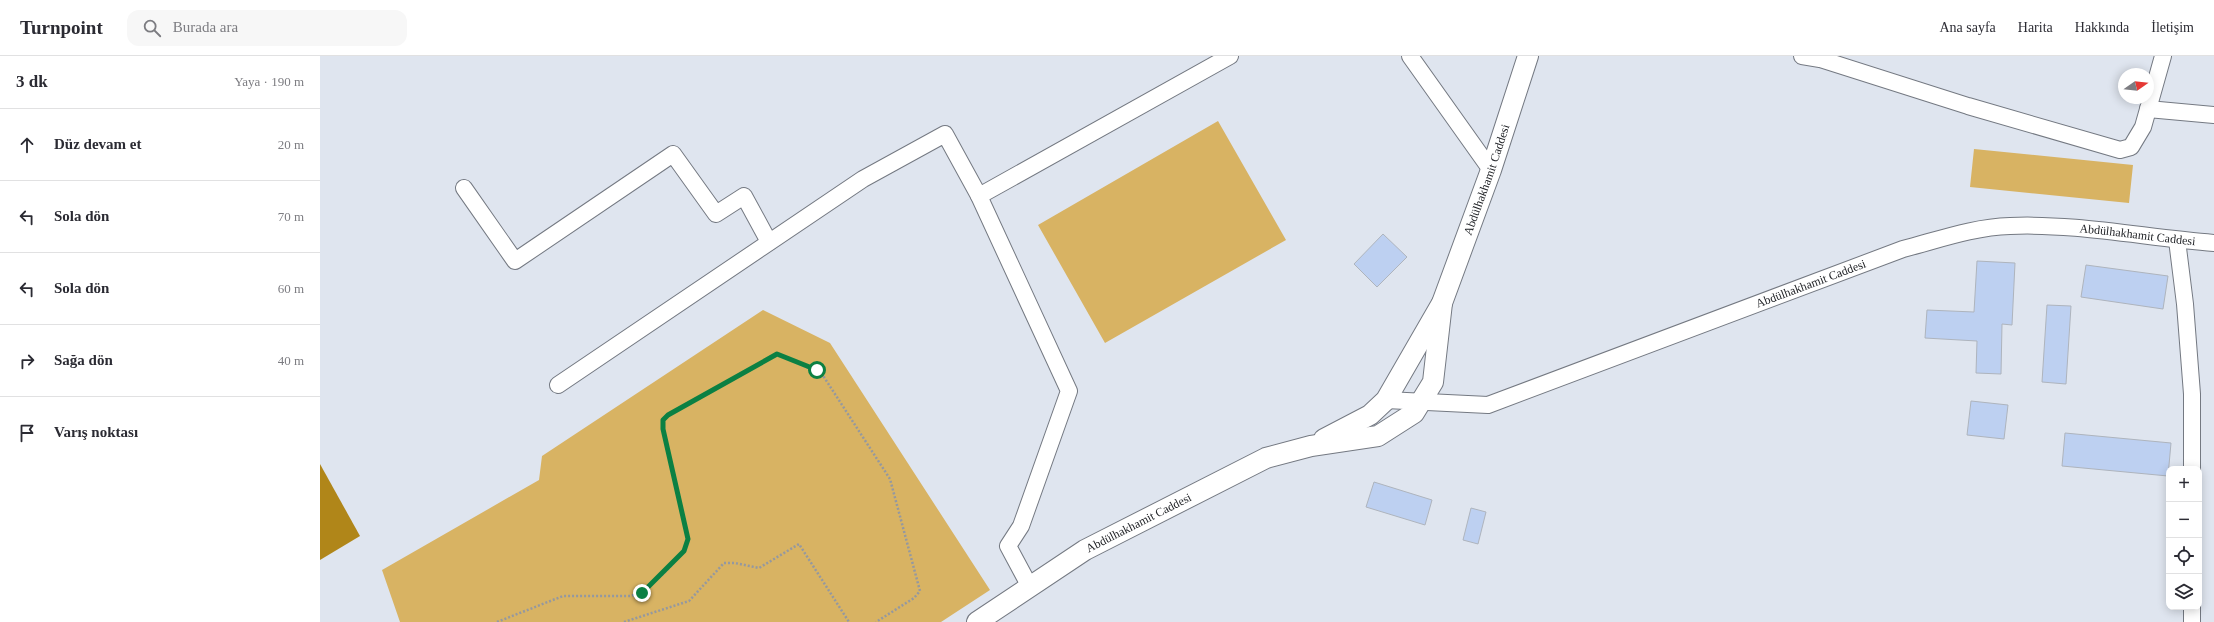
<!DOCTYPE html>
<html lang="tr">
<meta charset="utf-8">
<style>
body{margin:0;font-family:"Times New Roman",serif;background:#f7f7f7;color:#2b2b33}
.controls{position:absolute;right:12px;bottom:12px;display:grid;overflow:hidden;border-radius:8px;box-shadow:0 2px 10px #0003}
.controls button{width:36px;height:36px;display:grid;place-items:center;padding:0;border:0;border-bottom:1px solid #e1e1e2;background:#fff;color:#2b2b33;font:20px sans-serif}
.compass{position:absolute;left:1798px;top:12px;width:36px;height:36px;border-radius:50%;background:#fff;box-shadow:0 2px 10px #0003;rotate:76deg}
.stop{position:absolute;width:12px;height:12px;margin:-9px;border:3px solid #0b8043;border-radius:50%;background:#fff}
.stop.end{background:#0b8043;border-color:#fff;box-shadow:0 1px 4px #0008}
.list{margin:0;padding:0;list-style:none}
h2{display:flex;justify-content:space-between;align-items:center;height:52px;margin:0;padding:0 16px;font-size:17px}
h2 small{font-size:13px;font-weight:400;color:#7c7c81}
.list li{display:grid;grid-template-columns:26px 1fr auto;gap:12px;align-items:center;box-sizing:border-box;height:72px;padding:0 16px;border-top:1px solid #e1e1e2}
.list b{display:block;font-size:15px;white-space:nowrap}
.list em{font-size:13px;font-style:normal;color:#7c7c81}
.icon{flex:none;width:22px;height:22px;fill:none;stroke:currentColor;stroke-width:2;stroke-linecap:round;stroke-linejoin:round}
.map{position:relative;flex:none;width:1894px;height:566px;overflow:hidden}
header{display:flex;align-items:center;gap:24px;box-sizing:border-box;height:56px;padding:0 20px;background:#fff;border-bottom:1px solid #e1e1e2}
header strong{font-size:19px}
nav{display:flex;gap:22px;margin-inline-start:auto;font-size:14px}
.search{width:280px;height:36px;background:#f7f7f7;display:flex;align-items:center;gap:10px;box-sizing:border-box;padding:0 14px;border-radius:12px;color:#7c7c81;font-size:15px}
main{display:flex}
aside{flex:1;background:#fff}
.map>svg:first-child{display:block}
.green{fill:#d8b363}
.water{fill:#b08619}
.building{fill:#bdd0f1;stroke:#aeb4bd}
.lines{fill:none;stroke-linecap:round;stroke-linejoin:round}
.minor-casing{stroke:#747982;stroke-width:18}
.major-casing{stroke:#747982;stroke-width:22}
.path{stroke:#9498a0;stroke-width:2.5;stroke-dasharray:2 2;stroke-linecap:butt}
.minor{stroke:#fff;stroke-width:16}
.major{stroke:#fff;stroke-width:20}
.route{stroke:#0b8043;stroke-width:5}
.labels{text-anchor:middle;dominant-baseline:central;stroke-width:3;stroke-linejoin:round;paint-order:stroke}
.street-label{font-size:12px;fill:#222428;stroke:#edf2fc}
</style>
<header>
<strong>Turnpoint</strong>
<div class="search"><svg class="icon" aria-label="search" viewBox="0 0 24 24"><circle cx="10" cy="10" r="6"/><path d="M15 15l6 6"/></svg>Burada ara</div>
<nav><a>Ana sayfa</a><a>Harita</a><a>Hakkında</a><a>İletişim</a></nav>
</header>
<main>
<aside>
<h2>3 dk<small>Yaya · 190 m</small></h2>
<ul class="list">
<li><svg class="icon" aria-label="ahead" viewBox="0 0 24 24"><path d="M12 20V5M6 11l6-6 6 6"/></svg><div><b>Düz devam et</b></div><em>20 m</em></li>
<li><svg class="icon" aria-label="left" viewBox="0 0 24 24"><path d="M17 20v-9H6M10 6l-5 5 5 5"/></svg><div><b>Sola dön</b></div><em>70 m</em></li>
<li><svg class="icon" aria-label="left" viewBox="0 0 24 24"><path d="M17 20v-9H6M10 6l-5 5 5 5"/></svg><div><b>Sola dön</b></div><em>60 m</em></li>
<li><svg class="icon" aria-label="right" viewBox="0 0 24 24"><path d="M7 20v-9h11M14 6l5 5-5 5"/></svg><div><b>Sağa dön</b></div><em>40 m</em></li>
<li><svg class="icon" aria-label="arrive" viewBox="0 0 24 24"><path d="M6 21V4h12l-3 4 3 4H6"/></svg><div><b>Varış noktası</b></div></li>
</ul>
</aside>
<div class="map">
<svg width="1894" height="566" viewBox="0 0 1894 566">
<rect width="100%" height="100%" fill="#dfe5ef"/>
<path class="green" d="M898,65L966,184L785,287L718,169Z
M1654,93L1813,109L1809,147L1650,131Z
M443,254L510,287L670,534L621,566H80L62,514L219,424L222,400Z"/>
<path class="water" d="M0,408L40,480L0,504Z"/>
<path class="building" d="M1063,178L1087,201L1057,231L1034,208Z
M1657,205L1695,207L1692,269L1682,268L1681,318L1656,317L1657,285L1605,282L1607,254L1654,256Z
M1766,209L1848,220L1843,253L1761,241Z
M1727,249L1751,250L1746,328L1722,326Z
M1651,345L1688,349L1684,383L1647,379Z
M1745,377L1851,387L1848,420L1742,410Z
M1054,426L1112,444L1105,469L1046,451Z
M1151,452L1166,456L1158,488L1143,484Z"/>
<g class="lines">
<g class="minor-casing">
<g id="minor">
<path d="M1090,0L1171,114"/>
<path d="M1482,0L1500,3L1648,50L1800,94L1811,91L1823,71L1843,0"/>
<path d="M1828,53L1894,59"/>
<path d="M144,132L195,205L353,98L396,158L424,140L449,186"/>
<path d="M1857,184L1865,248L1872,338V413"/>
<path d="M238,329L543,123L625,78L659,140"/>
<path id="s1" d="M1066,344L1168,349L1583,193C1618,184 1653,171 1690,170C1755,167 1828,182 1894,187"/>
<path d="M710,531L688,490L701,470L749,335L659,140L910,0"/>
<path d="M1872,551V566"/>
</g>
</g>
<g class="major-casing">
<g id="major">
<path id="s2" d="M1004,383L1050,359L1066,344L1122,247L1171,114L1208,0"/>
<path id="s3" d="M657,566L765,494L946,402L991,390L1058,380L1094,357L1113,326L1122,247"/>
</g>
</g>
<path class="path" d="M177,566L243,540H310C326,538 366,499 368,483L343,373V363L347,359L457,298L502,318L570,423L600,535L594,542L556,566
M304,566L369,545L404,507H415L439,512L479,488L529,566"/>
<use href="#minor" class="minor"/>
<use href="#major" class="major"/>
</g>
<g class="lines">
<path class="route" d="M322,537L364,495L368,483L343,373V364L348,359L457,298L497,314"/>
</g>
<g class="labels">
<g class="street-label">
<text stroke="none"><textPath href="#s2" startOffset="317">Abdülhakhamit Caddesi</textPath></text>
<text stroke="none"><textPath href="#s1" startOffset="783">Abdülhakhamit Caddesi</textPath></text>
<text stroke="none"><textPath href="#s1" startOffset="447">Abdülhakhamit Caddesi</textPath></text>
<text stroke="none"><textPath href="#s3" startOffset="190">Abdülhakhamit Caddesi</textPath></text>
</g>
</g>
</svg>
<div class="controls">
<button>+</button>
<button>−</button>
<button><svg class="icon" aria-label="locate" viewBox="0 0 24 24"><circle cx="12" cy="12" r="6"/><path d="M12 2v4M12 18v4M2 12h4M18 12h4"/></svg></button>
<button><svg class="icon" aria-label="layers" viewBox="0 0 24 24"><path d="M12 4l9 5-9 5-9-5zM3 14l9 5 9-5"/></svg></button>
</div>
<svg class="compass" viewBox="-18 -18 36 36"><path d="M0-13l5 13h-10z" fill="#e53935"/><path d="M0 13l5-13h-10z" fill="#7c7c81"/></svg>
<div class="stop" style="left:497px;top:314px"></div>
<div class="stop end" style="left:322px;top:537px"></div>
</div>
</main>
